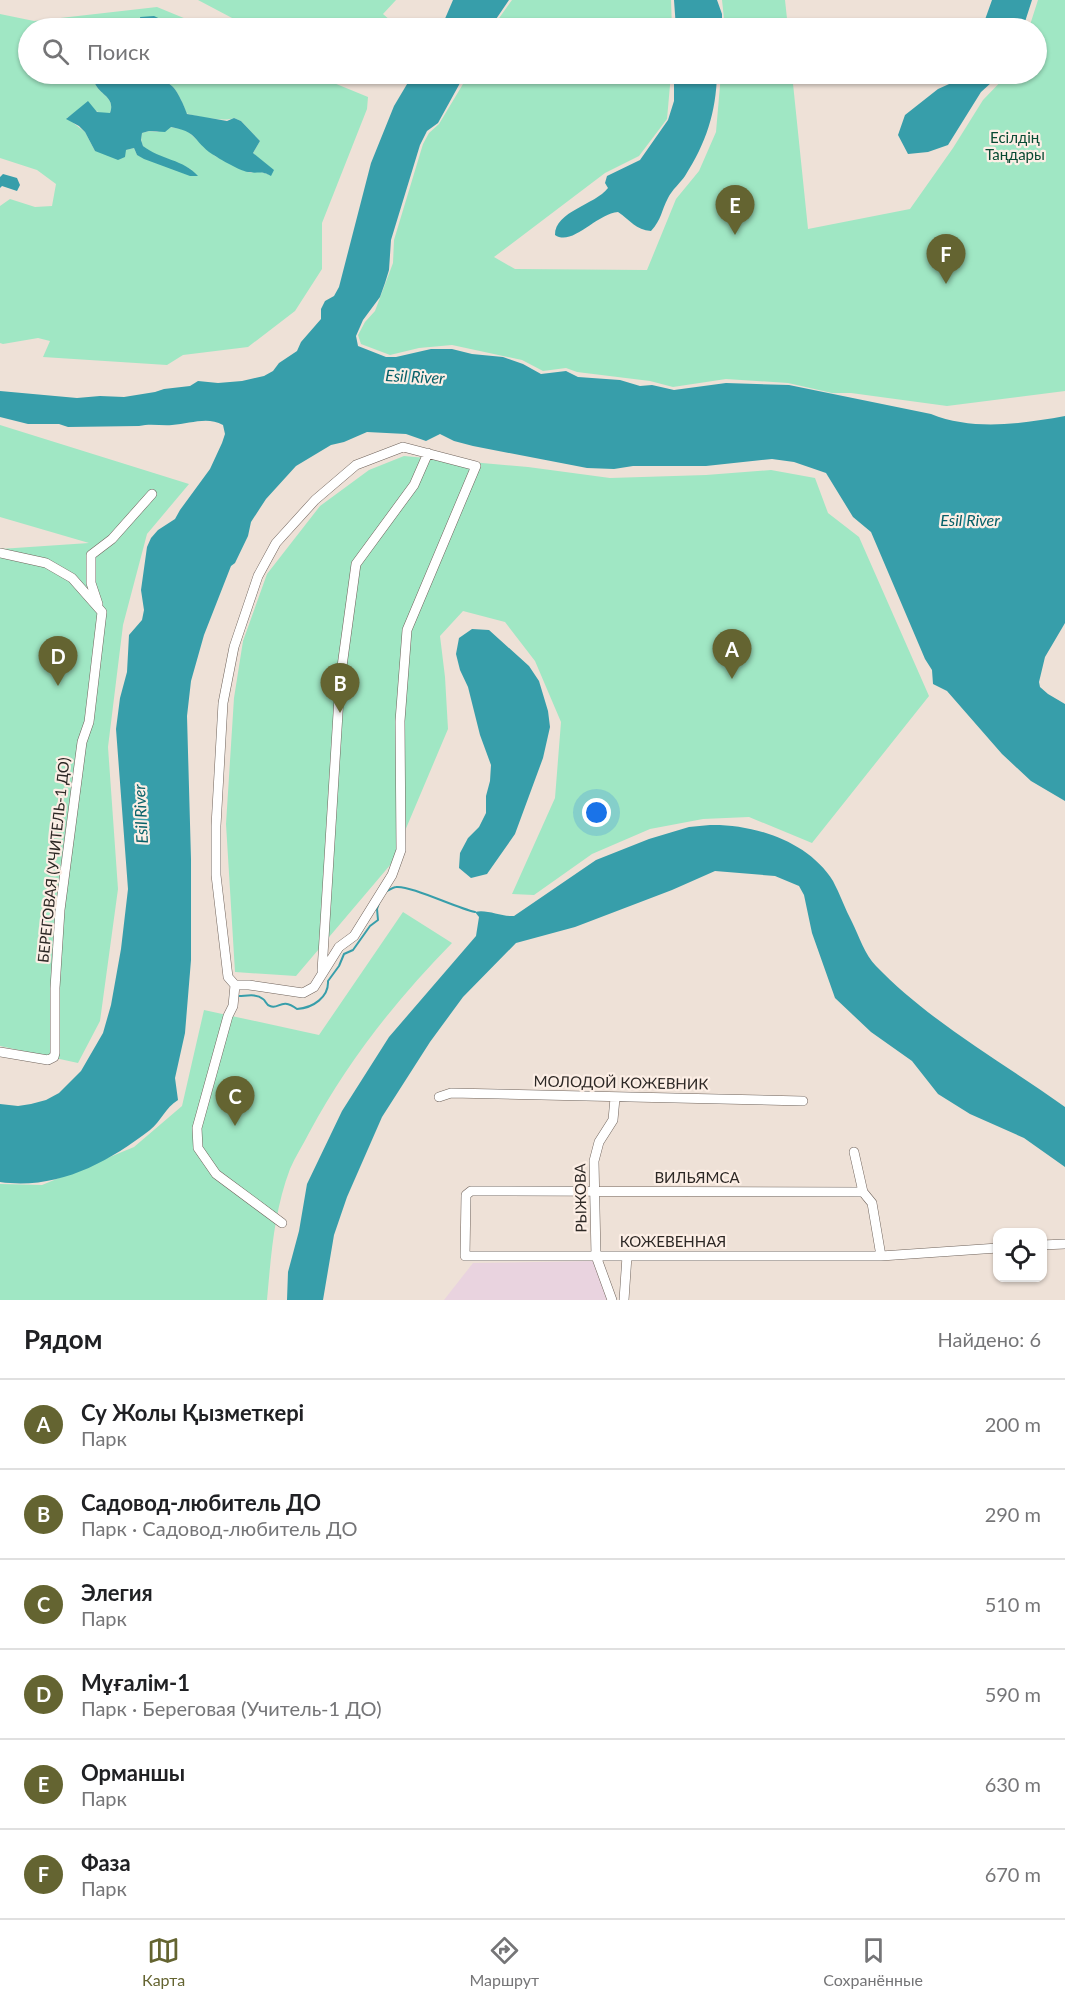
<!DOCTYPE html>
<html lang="ru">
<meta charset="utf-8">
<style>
body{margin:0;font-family:Lato,sans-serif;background:#f6f6f6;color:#202124}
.controls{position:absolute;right:18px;bottom:18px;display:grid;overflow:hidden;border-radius:12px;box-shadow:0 2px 4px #0004}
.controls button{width:54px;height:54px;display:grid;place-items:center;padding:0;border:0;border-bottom:2px solid #e0e0e0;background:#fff;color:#202124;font:30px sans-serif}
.you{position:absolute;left:597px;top:813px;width:21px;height:21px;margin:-15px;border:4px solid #fff;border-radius:50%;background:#1a73e8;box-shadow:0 0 0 9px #1a73e833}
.badge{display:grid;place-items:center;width:39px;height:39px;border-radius:50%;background:#646431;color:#fff;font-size:20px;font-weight:700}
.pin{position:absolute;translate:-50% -50px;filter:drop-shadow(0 2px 3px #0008)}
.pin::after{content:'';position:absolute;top:32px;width:21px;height:18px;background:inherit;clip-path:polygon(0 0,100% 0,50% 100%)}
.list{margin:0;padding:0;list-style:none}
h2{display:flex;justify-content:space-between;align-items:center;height:78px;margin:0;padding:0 24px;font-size:26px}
h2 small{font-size:20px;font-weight:400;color:#757577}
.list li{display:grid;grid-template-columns:39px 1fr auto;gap:18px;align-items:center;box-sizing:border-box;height:90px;padding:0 24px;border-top:2px solid #e0e0e0}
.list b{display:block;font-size:22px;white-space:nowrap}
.list p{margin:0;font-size:20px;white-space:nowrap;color:#757577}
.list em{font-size:20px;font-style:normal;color:#757577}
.icon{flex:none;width:33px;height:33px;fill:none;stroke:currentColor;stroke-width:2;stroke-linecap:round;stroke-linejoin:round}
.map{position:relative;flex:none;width:1065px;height:1300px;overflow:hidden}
.search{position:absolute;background:#fff;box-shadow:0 2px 4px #0004;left:18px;right:18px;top:18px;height:66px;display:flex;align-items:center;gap:15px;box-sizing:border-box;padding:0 21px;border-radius:33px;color:#757577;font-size:22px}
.sheet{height:618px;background:#fff}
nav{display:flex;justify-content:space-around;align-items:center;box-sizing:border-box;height:84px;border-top:2px solid #e0e0e0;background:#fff;font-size:16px;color:#757577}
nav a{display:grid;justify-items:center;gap:3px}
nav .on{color:#646431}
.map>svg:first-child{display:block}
.industrial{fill:#e9d3df}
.green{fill:#a0e7c4}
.water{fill:#379eaa}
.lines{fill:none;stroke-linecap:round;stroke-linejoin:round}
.stream{stroke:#379eaa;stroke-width:2}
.minor-casing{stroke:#6f635b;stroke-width:10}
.minor{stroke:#fff;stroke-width:9}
.labels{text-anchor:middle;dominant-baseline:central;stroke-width:4.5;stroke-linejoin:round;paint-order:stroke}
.park-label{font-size:15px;fill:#074a32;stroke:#fceee5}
.street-label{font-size:15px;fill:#2d2825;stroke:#fceee5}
.water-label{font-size:16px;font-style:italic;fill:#066068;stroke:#fceee5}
</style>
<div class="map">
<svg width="1065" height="1300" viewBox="0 0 1065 1300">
<rect width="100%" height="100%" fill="#eee1d7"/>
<path class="industrial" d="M593,1261L607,1300H444L473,1263Z"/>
<path class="green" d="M198,0H396L383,14L399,28H251Z
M512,0H671L672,28H492Z
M722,0H785L788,28H725Z
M1038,0H1065V391L947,406L851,393H832L788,383L726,379L673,387L650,381L577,372L566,368L543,371L522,360L452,345L419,348L390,355L361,344L358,335L365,322L375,311L393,263L394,240L423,144L429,133L439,124L469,74H671L667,119L639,156L605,173L494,257L515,269L647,270L676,199L699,171L716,132L721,74H792L808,229L910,209L953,148L983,100L1008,74H1036V28H1029Z
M157,7L208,28H180L161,18L140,17L142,28H28V74H110L94,81C98,95 116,96 110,113L103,114L84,106L67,118L85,132L95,151L126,150L134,148L137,155L193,170L148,151C142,146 140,142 142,133L149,131L157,132L170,127L186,130L215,156L250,173L257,171L271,175L268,167L253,153L260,141L241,121L234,118C226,122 195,117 186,113C185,107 177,90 172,86C168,82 163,81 159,77V74H312L368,97L367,109L322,223V269L295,311L248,347L183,355L167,365L43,357L50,341L38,338L3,344L0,343V206L10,199L35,207L52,206L56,184L37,170L0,158V14L34,21Z
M0,425L189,484L147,534L123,625L108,747L118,889L100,1021L78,1063L0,1046V549L89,543L0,517Z
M404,456L528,467L610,478L706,475L771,470L815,478L828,513L859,537L929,696L812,843L749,817L703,819L650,829L592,854L534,895L512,894L555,798L561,722L535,661L505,622L463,611L440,636L445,677L448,729L391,864L296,976L235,972L226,824L234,698L243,641L267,574L320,506L369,470Z
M403,912L452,943C396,1000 347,1062 309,1133C303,1145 295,1157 290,1169C274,1211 271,1256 267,1300H0V1184L42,1185L134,1147L182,1106L204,1010L319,1035Z"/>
<path class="water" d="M453,0H509L490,28H441Z
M674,0H717L722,14V28H676Z
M992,0H1032L1023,28H982Z
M154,16L180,28H142L140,17Z
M110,74H159V77C163,82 168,82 172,86C177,90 185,107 187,114L227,121L234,118L241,121L260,141L253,153L274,170L271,176C261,170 258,174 248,172C240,171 216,157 209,152C192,138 197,132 171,127L165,132L149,131L142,133L141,140L143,146C159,159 185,160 198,176H190L144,159L137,155L134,148L126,150L125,157L118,160L95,151L85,132L79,126L66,119L88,101L97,112L110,113C116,96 98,95 94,81Z
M413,74H465L438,123L427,131L420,145L391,240L389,270L385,283L380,297L363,320L356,336L358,346L386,357H396L431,349H452L472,354L503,357L523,364L541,374L566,371L578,377L620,380L640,386L652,385L674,390L726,383L789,385L931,414C973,431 1021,424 1065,416V623L1045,657L1039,682L1040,687L1048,694L1065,704V801L1031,781L1002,754L947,691L933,684L932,670L925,659L871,532L853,517L826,473L794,462L772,459L706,466H633L614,469L587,468L473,446L454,441L440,434L426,441L406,434L367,432L344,442L331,445L296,466L266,499L251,522L248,536L235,563L231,566L204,635L191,681L187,716L191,859V960L185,1033L175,1078L178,1100C165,1108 161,1121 150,1130C106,1164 56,1190 0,1182V1104L18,1106L31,1104L46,1100L59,1093L81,1071L103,1033L111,1005L121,949L128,889L116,729L120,698L127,672L129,635L142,620L144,610L141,590L147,547L151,538L158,530L175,519L180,510L210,469L222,443L225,434L223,425C207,416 190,424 172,425C161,426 151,423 139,426L68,427L59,424H28L0,417V391L77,398L100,396L124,397L155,392L164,389L190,386L198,381L218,383L242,381L264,376L273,371L279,363L297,351L301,342L321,319V309L325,301L334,296L339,287L371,163L394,106Z
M674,74H717C716,113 706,143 685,176C680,183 672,190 668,198C661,211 662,219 651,231C636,230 630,220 618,212C596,214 572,247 555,235C555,211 595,205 608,188L605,183L607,176L640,160L668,120L674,101Z
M963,74H1001L981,92L948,145L928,152L908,154L898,135L905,115L938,89L958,80Z
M3,174L17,178L20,185L17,191L2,186L0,188V177Z
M472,629L489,630L529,666L539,681L548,711L550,727L543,758L515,834L487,874L471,878L459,868L460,853L468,838L479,827L486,813V796L490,781L491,765L480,735L468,687L460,670L456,654L459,638Z
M710,825C754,824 808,841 833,881C840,894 845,909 852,922C859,936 865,955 876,966C931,1023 1001,1061 1065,1107V1167L1024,1138L970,1114L938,1094L912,1061L871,1032L835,998L812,933L804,895L799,886L775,876L715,871L672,890L575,927L516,943L463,997L430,1042L382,1117L347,1197L334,1235L323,1300H287L288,1272L299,1231L307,1184L342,1111L389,1037L476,936L479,917L475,912C487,909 501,917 514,916L596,860L649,839L689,827Z"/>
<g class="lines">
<path class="stream" d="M387,891C389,890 394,887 396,887C410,885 456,908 475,912
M239,996C246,996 256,993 263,999C266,1001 266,1005 270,1006C279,1010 281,997 297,1009C313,1008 329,997 328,981L339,966L344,954L353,950L370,926L378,920L377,909L379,903"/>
<g class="minor-casing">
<path id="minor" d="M0,553L46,563L72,578L102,612L89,722L82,742L60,910L55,988V1053L54,1057L48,1060L0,1052
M98,604L91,583V555L112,539L152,494
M322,971L340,681L356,564L414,485L428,453
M235,985H249L303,993L314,987L339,947L354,936L392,875L401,850L400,721L407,630L476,466L403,447L356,465L315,500L276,543L258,576L234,647L223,703L216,826V875L228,977L235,985L233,1006L228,1016L197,1128L198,1148L216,1174L282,1223
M439,1097L451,1093L803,1101
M854,1152L863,1192
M1042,1245L1065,1244
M881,1256L872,1203L863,1192L471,1191L466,1195L465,1256H881L998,1248
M612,1300L596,1256L594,1161L599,1142L613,1120L615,1098
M624,1300L627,1256"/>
</g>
<use href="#minor" class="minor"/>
</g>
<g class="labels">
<g class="park-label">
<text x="1015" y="137">Есілдің<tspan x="1015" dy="17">Таңдары</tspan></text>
</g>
<g class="street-label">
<text transform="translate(53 860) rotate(-84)">БЕРЕГОВАЯ (УЧИТЕЛЬ-1 ДО)</text>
<text transform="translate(621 1082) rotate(1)">МОЛОДОЙ КОЖЕВНИК</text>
<text x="697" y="1177">ВИЛЬЯМСА</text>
<text transform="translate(580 1198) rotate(-91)">РЫЖОВА</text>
<text x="673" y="1241">КОЖЕВЕННАЯ</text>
</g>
<g class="water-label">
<text transform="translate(415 376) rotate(3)">Esil River</text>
<text x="970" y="519">Esil River</text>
<text transform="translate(140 814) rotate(-93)">Esil River</text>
</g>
</g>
</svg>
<div class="controls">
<button><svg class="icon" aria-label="locate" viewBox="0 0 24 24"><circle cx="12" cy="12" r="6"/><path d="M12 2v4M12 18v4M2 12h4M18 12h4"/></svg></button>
</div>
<div class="you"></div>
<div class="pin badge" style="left:732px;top:679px">A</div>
<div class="pin badge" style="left:340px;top:713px">B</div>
<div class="pin badge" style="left:235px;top:1126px">C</div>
<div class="pin badge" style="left:58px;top:686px">D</div>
<div class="pin badge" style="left:735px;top:235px">E</div>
<div class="pin badge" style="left:946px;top:284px">F</div>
<div class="search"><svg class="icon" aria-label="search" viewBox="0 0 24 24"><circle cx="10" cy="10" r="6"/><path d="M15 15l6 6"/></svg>Поиск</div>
</div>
<section class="sheet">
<h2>Рядом<small>Найдено: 6</small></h2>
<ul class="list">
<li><span class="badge">A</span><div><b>Су Жолы Қызметкері</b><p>Парк</p></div><em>200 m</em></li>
<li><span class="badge">B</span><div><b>Садовод-любитель ДО</b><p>Парк · Садовод-любитель ДО</p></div><em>290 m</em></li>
<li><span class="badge">C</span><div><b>Элегия</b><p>Парк</p></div><em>510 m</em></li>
<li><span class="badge">D</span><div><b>Мұғалім-1</b><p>Парк · Береговая (Учитель-1 ДО)</p></div><em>590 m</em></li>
<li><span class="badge">E</span><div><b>Орманшы</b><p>Парк</p></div><em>630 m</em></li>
<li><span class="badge">F</span><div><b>Фаза</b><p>Парк</p></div><em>670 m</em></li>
</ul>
</section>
<nav>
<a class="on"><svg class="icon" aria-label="map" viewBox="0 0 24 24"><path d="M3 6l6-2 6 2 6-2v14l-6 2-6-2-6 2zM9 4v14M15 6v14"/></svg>Карта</a>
<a><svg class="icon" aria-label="directions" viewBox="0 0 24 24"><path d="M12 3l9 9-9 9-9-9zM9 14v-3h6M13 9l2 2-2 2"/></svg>Маршрут</a>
<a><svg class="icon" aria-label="saved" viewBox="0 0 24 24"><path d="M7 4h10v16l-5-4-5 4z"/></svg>Сохранённые</a>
</nav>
